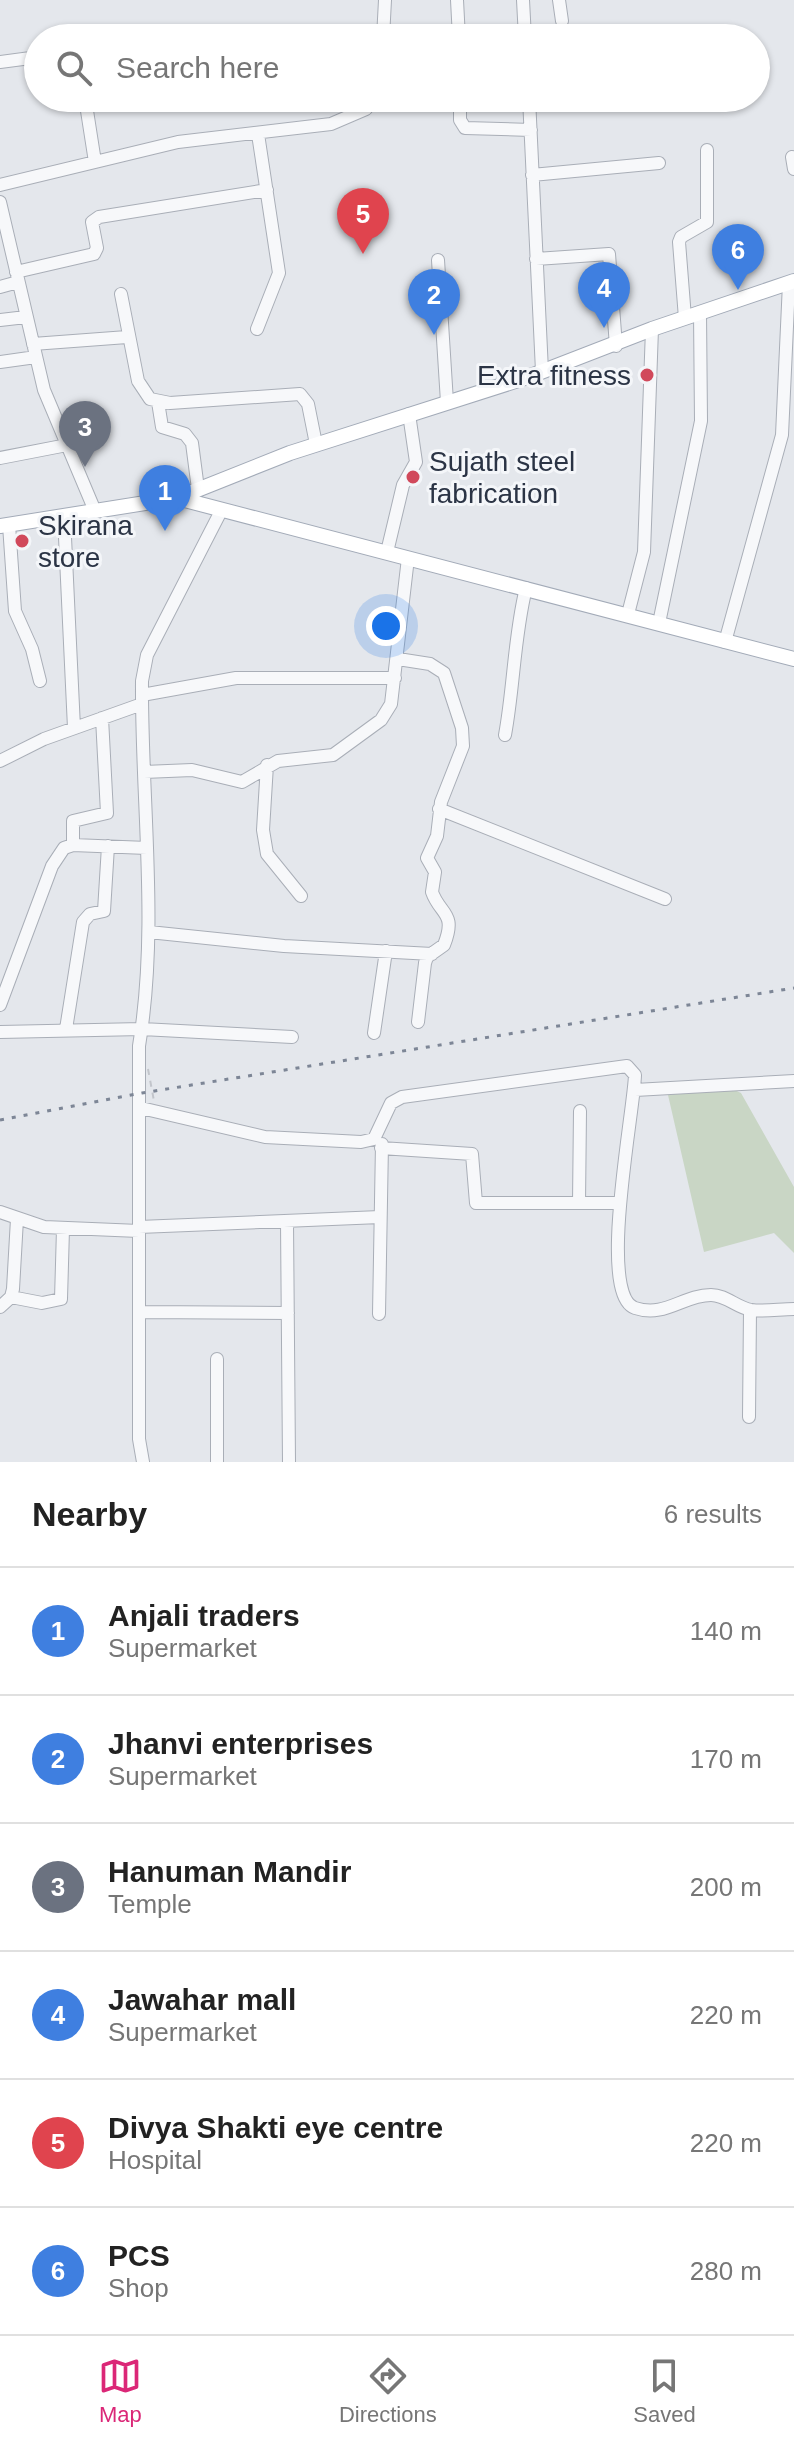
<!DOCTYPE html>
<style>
body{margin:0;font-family:Helvetica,sans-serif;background:#f2f2f2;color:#222}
.you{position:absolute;left:386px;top:626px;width:28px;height:28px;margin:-20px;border:6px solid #fff;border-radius:50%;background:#1a73e8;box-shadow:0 0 0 12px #1a73e833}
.badge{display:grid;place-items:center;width:52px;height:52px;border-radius:50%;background:#db2777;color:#fff;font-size:26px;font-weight:700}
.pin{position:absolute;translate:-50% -66px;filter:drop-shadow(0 2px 4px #0008)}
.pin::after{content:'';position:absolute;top:42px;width:28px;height:24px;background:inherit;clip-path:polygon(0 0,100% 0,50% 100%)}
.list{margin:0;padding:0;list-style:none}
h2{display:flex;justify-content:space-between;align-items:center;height:104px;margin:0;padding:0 32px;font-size:34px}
h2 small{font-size:26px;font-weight:400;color:#767676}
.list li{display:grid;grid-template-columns:52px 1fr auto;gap:24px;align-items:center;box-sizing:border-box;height:128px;padding:0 32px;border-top:2px solid #e0e0e0}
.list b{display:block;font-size:30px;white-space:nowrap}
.list p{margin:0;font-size:26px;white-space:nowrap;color:#767676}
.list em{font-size:26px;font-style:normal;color:#767676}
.icon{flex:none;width:44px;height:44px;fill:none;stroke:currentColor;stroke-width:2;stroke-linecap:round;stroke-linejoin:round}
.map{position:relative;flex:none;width:794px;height:1462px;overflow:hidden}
.search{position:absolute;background:#fff;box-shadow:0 2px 6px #0004;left:24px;right:24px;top:24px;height:88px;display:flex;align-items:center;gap:20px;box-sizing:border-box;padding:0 28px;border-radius:44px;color:#767676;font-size:30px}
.sheet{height:872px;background:#fff}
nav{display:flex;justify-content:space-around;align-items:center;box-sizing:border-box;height:112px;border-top:2px solid #e0e0e0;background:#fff;font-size:22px;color:#767676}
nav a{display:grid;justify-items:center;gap:4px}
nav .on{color:#db2777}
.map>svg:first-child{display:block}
.green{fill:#c9d6c5}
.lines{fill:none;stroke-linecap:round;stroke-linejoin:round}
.minor-casing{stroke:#a9aeb7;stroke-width:14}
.major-casing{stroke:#a3abb8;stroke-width:16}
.minor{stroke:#f7f8fa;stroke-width:12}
.major{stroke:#fff;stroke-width:14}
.rail{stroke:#7d8696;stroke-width:3;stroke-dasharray:4 8;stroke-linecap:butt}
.path-bridge{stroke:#c2c5cb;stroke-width:2;stroke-dasharray:6 6;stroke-linecap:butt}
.poi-dot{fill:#d1495b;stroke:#f4f6f9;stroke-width:3}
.labels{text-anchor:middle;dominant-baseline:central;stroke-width:6;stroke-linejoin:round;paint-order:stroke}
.poi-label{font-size:28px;fill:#2b3445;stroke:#f4f6f9;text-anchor:start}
</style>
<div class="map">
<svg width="794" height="1462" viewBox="0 0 794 1462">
<rect width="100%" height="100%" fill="#e4e7ec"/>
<path class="green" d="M724,1085L741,1093L794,1187V1253L774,1233L704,1252L668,1095Z"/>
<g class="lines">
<g class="minor-casing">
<path id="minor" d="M457,0L459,38
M523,0L525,38
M559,0L562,21
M383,38L385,0
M0,62L38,57
M85,98L95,162
M460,98V120L465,128L531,130
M529,98L542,371
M792,157L794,169
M532,175L659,163
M0,185L178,142L331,124L366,109L374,98
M0,202L44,390L95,511
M536,259L609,254L616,346
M438,260L447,402
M16,272L94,254L97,248L92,222L99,217L267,190
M0,287L18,282
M121,294L138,381L150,399L170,403L300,394L308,404L316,444
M685,318L679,242L681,237L707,222V150
M0,320L26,317
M257,329L279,273L258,134
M33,344L127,337
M0,362L36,357
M158,402L162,427L185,434L192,443L198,489
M0,458L67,445
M64,516L74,728
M9,525L15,611L32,649L40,681
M387,552L403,485L416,462L409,414
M628,614L644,552L652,329
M659,623L701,421L700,313
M725,642L782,435L789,283
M398,659L430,664L444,673L462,728L463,746L441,802L437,836L427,858L435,872L432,892C440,915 457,912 444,945L427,957L425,963L418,1022
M142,695L236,678H395
M505,735C514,686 514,636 526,588
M0,761L44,739L142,704
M267,765L263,830L267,854L301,896
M144,772L192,770L242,782L278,761L333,755L381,720L391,704L408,558
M439,809L665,899
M73,845V821L107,813L102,718
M149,932L284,946L432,954
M0,1005L52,866L64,848L73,845L147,848
M66,1029L83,922L90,914L104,911L108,846
M0,1032L142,1029L292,1037
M374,1033L386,951
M635,1090L794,1081
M141,1108L265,1137L361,1142L374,1139L391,1103L402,1097L627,1066L635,1075C634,1112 597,1295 635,1308C665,1318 683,1295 711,1295C726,1295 736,1307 751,1310C765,1312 780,1309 794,1309
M381,1148L472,1154L476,1203H620
M579,1203L580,1111
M0,1212L44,1227L139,1231
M287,1222L289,1462
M139,1227L380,1217
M11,1297L42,1303L61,1299L63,1229
M0,1307L11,1297L13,1289L17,1219
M141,1312L288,1313
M379,1314L382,1144
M749,1417L750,1310
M143,1462L139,1439V1046C159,925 141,802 142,681L147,655L221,511
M217,1462V1359"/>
</g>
<g class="major-casing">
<path id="major" d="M177,498L794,659
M0,526L177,498L290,453L528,377L652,329L794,281"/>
</g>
<use href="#minor" class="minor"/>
<use href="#major" class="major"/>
<path class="rail" d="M0,1120L142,1093L794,988"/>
<path class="path-bridge" d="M148,1069L154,1101"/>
</g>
<g class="poi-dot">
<circle cx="647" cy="375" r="8"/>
<circle cx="413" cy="477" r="8"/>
<circle cx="22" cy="541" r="8"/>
</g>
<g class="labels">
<g class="poi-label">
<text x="631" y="375" text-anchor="end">Extra fitness</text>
<text x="429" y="461">Sujath steel<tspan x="429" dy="32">fabrication</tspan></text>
<text x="38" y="525">Skirana<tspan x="38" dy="32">store</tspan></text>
</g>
</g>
</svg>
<div class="you"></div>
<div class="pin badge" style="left:165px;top:531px;background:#3f7fe0">1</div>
<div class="pin badge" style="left:434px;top:335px;background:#3f7fe0">2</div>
<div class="pin badge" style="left:85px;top:467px;background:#6b7280">3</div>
<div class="pin badge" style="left:604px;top:328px;background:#3f7fe0">4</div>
<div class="pin badge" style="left:363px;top:254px;background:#e0444e">5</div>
<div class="pin badge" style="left:738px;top:290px;background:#3f7fe0">6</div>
<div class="search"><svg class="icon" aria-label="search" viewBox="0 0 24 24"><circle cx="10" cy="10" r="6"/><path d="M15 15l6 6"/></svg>Search here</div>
</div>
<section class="sheet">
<h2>Nearby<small>6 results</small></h2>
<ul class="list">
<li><span class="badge" style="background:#3f7fe0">1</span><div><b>Anjali traders</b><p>Supermarket</p></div><em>140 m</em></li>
<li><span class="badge" style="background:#3f7fe0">2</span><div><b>Jhanvi enterprises</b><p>Supermarket</p></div><em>170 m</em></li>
<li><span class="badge" style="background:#6b7280">3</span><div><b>Hanuman Mandir</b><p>Temple</p></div><em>200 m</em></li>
<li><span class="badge" style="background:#3f7fe0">4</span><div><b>Jawahar mall</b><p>Supermarket</p></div><em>220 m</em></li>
<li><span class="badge" style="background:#e0444e">5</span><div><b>Divya Shakti eye centre</b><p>Hospital</p></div><em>220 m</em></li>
<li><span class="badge" style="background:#3f7fe0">6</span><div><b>PCS</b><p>Shop</p></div><em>280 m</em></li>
</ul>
</section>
<nav>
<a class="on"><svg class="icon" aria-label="map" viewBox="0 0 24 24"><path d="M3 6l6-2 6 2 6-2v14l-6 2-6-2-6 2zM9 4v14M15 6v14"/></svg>Map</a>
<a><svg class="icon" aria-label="directions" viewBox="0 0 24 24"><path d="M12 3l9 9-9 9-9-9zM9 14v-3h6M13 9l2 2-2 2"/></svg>Directions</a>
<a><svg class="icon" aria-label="saved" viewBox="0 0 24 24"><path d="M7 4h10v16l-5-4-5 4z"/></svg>Saved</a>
</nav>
